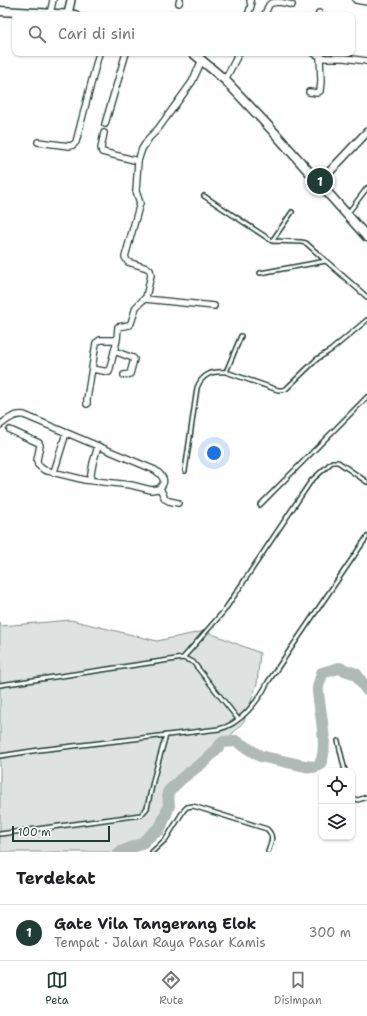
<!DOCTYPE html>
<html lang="id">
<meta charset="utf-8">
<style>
body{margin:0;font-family:"Shantell Sans",sans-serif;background:#f2f2f2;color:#202124}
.controls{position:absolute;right:12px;bottom:12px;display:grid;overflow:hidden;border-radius:8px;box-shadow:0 1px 3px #0004}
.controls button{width:36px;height:36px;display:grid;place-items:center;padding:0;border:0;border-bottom:1px solid #e0e0e0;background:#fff;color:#202124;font:20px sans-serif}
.scale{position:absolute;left:12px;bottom:10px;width:98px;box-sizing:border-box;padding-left:4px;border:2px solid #1f3d34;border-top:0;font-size:11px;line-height:14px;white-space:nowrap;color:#1f3d34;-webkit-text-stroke:3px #fff;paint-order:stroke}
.you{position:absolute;left:214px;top:453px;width:14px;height:14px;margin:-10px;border:3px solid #fff;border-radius:50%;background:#1a73e8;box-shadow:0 0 0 6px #1a73e833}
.badge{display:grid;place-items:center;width:26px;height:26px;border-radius:50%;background:#1f3d34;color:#fff;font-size:13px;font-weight:700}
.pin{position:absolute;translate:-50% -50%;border:2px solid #fff;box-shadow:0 1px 4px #0006}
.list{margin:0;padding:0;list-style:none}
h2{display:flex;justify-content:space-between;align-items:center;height:52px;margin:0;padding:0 16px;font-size:17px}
h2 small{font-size:13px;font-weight:400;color:#757577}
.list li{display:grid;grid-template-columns:26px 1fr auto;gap:12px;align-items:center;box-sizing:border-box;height:56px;padding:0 16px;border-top:1px solid #e0e0e0}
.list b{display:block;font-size:15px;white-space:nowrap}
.list p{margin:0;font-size:13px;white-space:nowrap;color:#757577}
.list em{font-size:13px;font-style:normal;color:#757577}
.icon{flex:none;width:22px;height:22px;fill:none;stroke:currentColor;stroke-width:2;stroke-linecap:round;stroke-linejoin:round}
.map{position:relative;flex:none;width:367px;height:852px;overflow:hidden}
.search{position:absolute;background:#fff;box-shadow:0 1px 3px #0004;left:12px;right:12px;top:12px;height:44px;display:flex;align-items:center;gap:10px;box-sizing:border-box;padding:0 14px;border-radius:8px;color:#757577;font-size:15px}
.sheet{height:108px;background:#fff}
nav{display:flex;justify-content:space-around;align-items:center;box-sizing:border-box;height:56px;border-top:1px solid #e0e0e0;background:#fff;font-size:11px;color:#757577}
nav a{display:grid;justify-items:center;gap:2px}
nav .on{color:#1f3d34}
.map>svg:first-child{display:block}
.green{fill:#dee3e2;stroke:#7e908b}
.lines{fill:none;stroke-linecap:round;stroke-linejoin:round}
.river{stroke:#afbab7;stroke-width:12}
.service-casing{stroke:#1f3d34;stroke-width:6}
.minor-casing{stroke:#1f3d34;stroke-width:8}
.tertiary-casing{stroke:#1f3d34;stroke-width:10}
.secondary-casing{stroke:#1f3d34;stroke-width:11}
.service{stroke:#fff;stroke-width:3}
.minor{stroke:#fff;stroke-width:5.5}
.tertiary{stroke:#fff;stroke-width:7}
.secondary{stroke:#fff;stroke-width:8}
</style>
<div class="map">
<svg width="367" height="852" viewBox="0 0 367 852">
<rect width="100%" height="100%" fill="#fff"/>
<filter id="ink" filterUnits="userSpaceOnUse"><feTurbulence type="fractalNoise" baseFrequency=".025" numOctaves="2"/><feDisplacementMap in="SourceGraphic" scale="8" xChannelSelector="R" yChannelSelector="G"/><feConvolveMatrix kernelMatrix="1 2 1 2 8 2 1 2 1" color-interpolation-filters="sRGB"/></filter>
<g filter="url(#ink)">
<path class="green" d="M71,620L157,641L205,631L260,653L257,684L244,721L211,757L171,796V816L163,834L133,852H0V622L1,626Z"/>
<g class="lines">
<path class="river" d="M120,852L141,844L161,826L169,806L168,792L181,779L206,760L223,742L236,741L260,756L305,766L314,767L319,765C330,751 319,709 318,691C317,686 321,679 322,673L339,668L356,674L367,690"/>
<g class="service-casing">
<path id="service" d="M204,196L272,241L292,212
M348,213L367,188
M326,261L367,297
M260,273L326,261L306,243L301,242L272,241
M226,372L241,336
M185,471L197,388C202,374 212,371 226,372L278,390H283L286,389L317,359L331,350L367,320
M260,505L367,397
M183,658L224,611L311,481L332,462H338L367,482
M0,685L183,658L193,662L238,719
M338,741L345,771
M0,756L39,750L219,729C240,725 259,700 268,682L367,537
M352,798L358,800L367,797
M0,834L141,815L147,808L154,777L166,735
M152,852L166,839L184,810L187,807L193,806L267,829C275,837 271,842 268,852"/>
</g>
<g class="minor-casing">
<path id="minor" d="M356,0L367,2
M179,3L180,0
M50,14L53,0
M248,15L251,6L250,0
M265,15C266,12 267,8 269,5C273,0 286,3 292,5
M319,15V13
M313,53L325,58H344L367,61
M225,80L239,53
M309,92L317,93L320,91L321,81L320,56
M105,124L126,53
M104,133L101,148L102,152L138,161
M38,142L69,146L73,145L76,142L99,53
M145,299L214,306
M114,351L133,358L134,359L130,374L124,375
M92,369L109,372L117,340L118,327L129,325L131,323L136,307L146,297L151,275L150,270L147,268L128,262L125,257L140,203L136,191L138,161L142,149L149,138L158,129L192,82L202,60
M87,404V399L96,343L100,340H117
M0,425C7,420 15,413 24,415L155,470C163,476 168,482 158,489L151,490L131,485L85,480L44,470L38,465L37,460L40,445L39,443L10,430
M54,472L66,433
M90,480L93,463L98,446
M160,488L165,499L169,501L178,503"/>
</g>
<g class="tertiary-casing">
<path id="tertiary" d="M68,14L71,0
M319,183L367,132"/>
</g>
<g class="secondary-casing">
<path id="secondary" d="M0,11L75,15
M193,53L225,80L272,130L367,237"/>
</g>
<use href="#service" class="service"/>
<use href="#minor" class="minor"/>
<use href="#tertiary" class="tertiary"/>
<use href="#secondary" class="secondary"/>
</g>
</g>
</svg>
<div class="controls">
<button><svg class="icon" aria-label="locate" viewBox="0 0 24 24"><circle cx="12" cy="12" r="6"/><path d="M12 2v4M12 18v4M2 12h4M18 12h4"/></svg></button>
<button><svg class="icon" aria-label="layers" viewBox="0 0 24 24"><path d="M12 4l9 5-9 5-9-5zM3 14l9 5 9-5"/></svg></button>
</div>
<div class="scale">100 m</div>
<div class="you"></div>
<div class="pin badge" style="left:320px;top:181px">1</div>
<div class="search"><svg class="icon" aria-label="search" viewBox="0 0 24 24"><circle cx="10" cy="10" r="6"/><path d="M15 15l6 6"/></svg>Cari di sini</div>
</div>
<section class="sheet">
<h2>Terdekat<small></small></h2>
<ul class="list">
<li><span class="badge">1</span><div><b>Gate Vila Tangerang Elok</b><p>Tempat · Jalan Raya Pasar Kamis</p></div><em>300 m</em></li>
</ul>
</section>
<nav>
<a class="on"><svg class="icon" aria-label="map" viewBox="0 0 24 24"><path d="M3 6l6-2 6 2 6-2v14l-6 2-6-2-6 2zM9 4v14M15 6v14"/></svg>Peta</a>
<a><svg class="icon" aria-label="directions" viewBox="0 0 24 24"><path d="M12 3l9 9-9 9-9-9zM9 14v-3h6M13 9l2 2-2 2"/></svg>Rute</a>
<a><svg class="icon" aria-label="saved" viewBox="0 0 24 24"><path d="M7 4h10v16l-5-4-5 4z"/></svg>Disimpan</a>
</nav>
